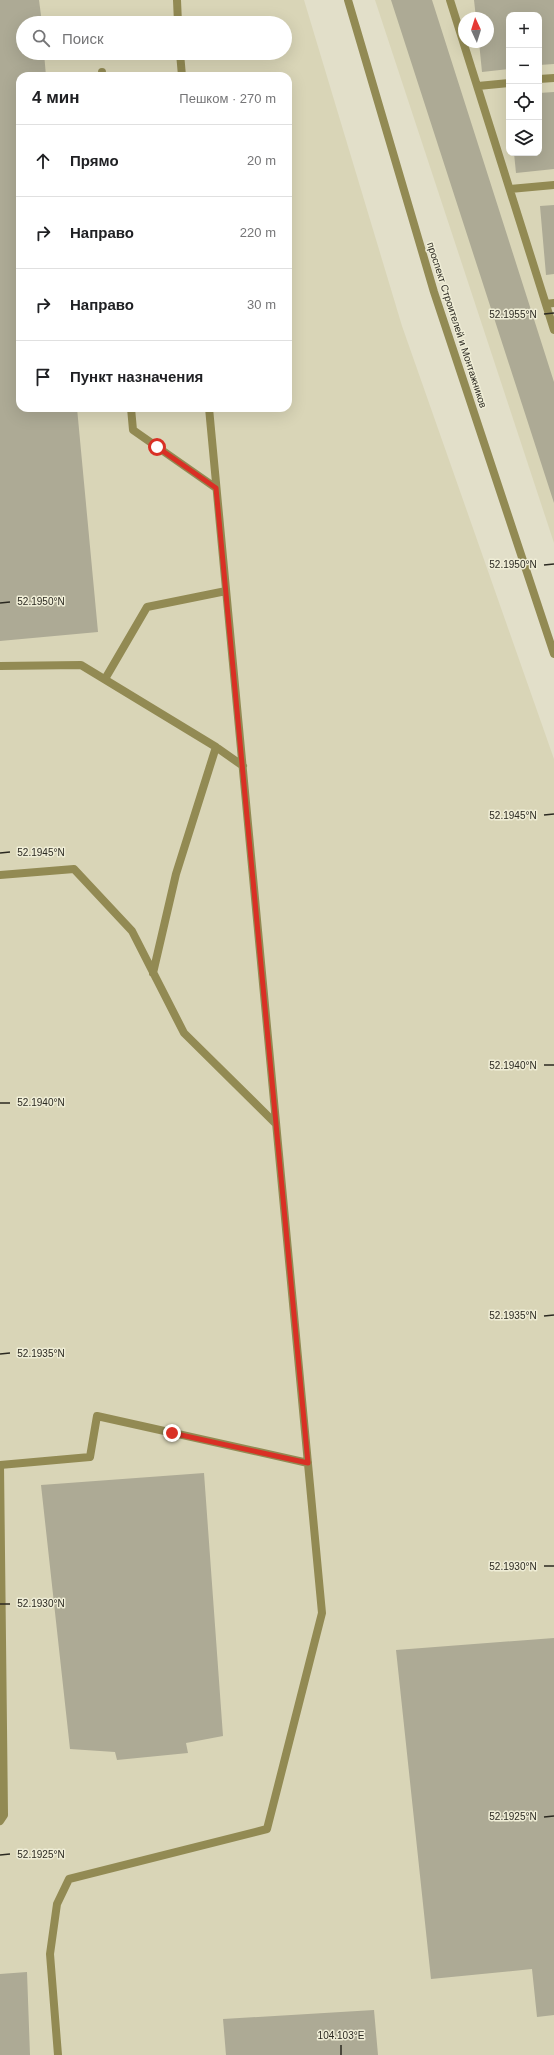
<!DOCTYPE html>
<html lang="ru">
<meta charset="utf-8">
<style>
body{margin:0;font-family:Helvetica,sans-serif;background:#f6f6f6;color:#202124}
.controls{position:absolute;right:12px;top:12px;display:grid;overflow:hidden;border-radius:8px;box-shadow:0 4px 16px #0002}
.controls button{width:36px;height:36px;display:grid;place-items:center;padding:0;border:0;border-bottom:1px solid #e0e0e0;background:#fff;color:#202124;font:20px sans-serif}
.compass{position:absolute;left:458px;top:12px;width:36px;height:36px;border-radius:50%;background:#fff;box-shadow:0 4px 16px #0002;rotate:356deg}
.stop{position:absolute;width:12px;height:12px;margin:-9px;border:3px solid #d93025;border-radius:50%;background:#fff}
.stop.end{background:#d93025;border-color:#fff;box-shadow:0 1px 4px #0008}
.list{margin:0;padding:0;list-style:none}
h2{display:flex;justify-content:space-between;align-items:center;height:52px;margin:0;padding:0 16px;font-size:17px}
h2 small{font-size:13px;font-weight:400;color:#757577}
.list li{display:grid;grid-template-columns:26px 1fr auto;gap:12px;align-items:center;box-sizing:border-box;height:72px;padding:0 16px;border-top:1px solid #e0e0e0}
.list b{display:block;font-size:15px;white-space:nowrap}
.list em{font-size:13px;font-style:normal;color:#757577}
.icon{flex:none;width:22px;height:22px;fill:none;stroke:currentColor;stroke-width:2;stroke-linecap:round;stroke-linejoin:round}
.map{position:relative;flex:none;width:554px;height:2055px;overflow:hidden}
.search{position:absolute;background:#fff;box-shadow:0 4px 16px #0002;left:16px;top:16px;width:276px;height:44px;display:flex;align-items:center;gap:10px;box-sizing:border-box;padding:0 14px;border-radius:22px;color:#757577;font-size:15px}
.panel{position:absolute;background:#fff;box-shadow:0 4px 16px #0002;left:16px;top:72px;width:276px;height:340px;border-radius:12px}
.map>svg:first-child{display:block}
.built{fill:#d9d5b7;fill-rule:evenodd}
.building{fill:#adaa95}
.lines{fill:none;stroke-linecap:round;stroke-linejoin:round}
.service{stroke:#928a53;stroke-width:8}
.minor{stroke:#928a53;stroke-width:8}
.route{stroke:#d93025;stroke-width:5}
.ticks{fill:none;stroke:#2b2921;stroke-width:1.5}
.labels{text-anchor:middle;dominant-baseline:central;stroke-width:3;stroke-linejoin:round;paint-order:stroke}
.street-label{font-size:10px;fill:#2b2921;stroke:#efedd6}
.ticks-label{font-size:10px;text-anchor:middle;fill:#2b2921;stroke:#efedd6;stroke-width:3;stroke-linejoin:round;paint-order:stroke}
</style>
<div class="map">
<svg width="554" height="2055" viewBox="0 0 554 2055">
<rect width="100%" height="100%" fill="#e2dfc9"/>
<path class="built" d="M0,0H304L402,326L554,759V2055H0ZM23,23H285V53H23ZM20,76H288V408H20Z
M375,0H554V543ZM509,15H539V153H509ZM464,18H488V42H464Z"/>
<path class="building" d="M0,0H39L42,23H23V53H44L46,76H20V408H77L98,632L0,641Z
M391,0H432L554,382V503Z
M474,0H554V64L539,65V15H509V69L482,72L479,42H488V18H476Z
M554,92V169L516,173L514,153H539V93Z
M554,205V274L546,275L540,206Z
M204,1473L223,1736L186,1743L188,1753L117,1760L115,1752L70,1749L41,1485Z
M554,1638V2015L537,2017L532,1969L431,1979L396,1650Z
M27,1972L30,2055H0V1974Z
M374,2010L378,2055H226L223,2019Z"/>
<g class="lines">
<path class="service" d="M177,0L178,23
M450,0L554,330
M180,53L182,76
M102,72V76
M539,79L554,78
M478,86L509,83
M510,189L554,185
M546,304L554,303
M131,408L133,430L216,488
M0,666L81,665L216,747L243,766
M105,679L147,607L226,591
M0,875L74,869L132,931L184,1033L276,1124
M153,973L176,874L216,747
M0,1821L4,1815L0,1465L90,1457L97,1416L308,1463
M58,2055L50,1954L57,1904L69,1879L267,1829L322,1613L209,408"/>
<path class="minor" d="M348,0L434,292L554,654"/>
</g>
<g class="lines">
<path class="route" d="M157,447L216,488L308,1463L172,1433"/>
</g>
<path class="ticks" d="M544,314L554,313M544,565L554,564M0,603L10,602M544,815L554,814M0,853L10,852M544,1065H554M0,1103H10M544,1316L554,1315M0,1354L10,1353M544,1566H554M0,1604H10M544,1817L554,1816M0,1855L10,1854M341,2045V2055"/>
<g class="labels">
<g class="street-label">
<text transform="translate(457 325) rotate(72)">проспект Строителей и Монтажников</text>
</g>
</g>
<g class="ticks-label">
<text x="513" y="318">52.1955°N</text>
<text x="513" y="568">52.1950°N</text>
<text x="41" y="605">52.1950°N</text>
<text x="513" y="819">52.1945°N</text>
<text x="41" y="856">52.1945°N</text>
<text x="513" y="1069">52.1940°N</text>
<text x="41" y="1106">52.1940°N</text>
<text x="513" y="1319">52.1935°N</text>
<text x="41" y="1357">52.1935°N</text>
<text x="513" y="1570">52.1930°N</text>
<text x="41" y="1607">52.1930°N</text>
<text x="513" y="1820">52.1925°N</text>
<text x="41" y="1858">52.1925°N</text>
<text x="341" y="2039">104.103°E</text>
</g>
</svg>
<div class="controls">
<button>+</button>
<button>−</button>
<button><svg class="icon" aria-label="locate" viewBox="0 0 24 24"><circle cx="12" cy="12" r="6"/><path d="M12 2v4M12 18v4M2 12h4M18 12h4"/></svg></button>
<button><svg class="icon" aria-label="layers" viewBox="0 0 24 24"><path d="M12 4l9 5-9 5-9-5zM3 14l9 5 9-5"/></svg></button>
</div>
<svg class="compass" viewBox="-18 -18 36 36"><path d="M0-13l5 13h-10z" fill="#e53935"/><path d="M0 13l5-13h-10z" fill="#757577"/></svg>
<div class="stop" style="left:157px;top:447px"></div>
<div class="stop end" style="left:172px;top:1433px"></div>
<div class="search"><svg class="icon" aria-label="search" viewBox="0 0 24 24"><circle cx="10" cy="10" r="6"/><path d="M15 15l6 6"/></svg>Поиск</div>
<section class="panel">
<h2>4 мин<small>Пешком · 270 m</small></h2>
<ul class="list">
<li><svg class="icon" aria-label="ahead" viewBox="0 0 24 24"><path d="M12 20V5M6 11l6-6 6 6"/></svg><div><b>Прямо</b></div><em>20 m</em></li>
<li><svg class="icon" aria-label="right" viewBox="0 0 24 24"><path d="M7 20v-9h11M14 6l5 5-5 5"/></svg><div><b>Направо</b></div><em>220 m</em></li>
<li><svg class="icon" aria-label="right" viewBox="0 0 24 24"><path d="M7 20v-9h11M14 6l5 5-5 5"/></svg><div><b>Направо</b></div><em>30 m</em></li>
<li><svg class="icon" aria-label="arrive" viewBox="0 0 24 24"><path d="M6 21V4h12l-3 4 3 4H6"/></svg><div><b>Пункт назначения</b></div></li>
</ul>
</section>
</div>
